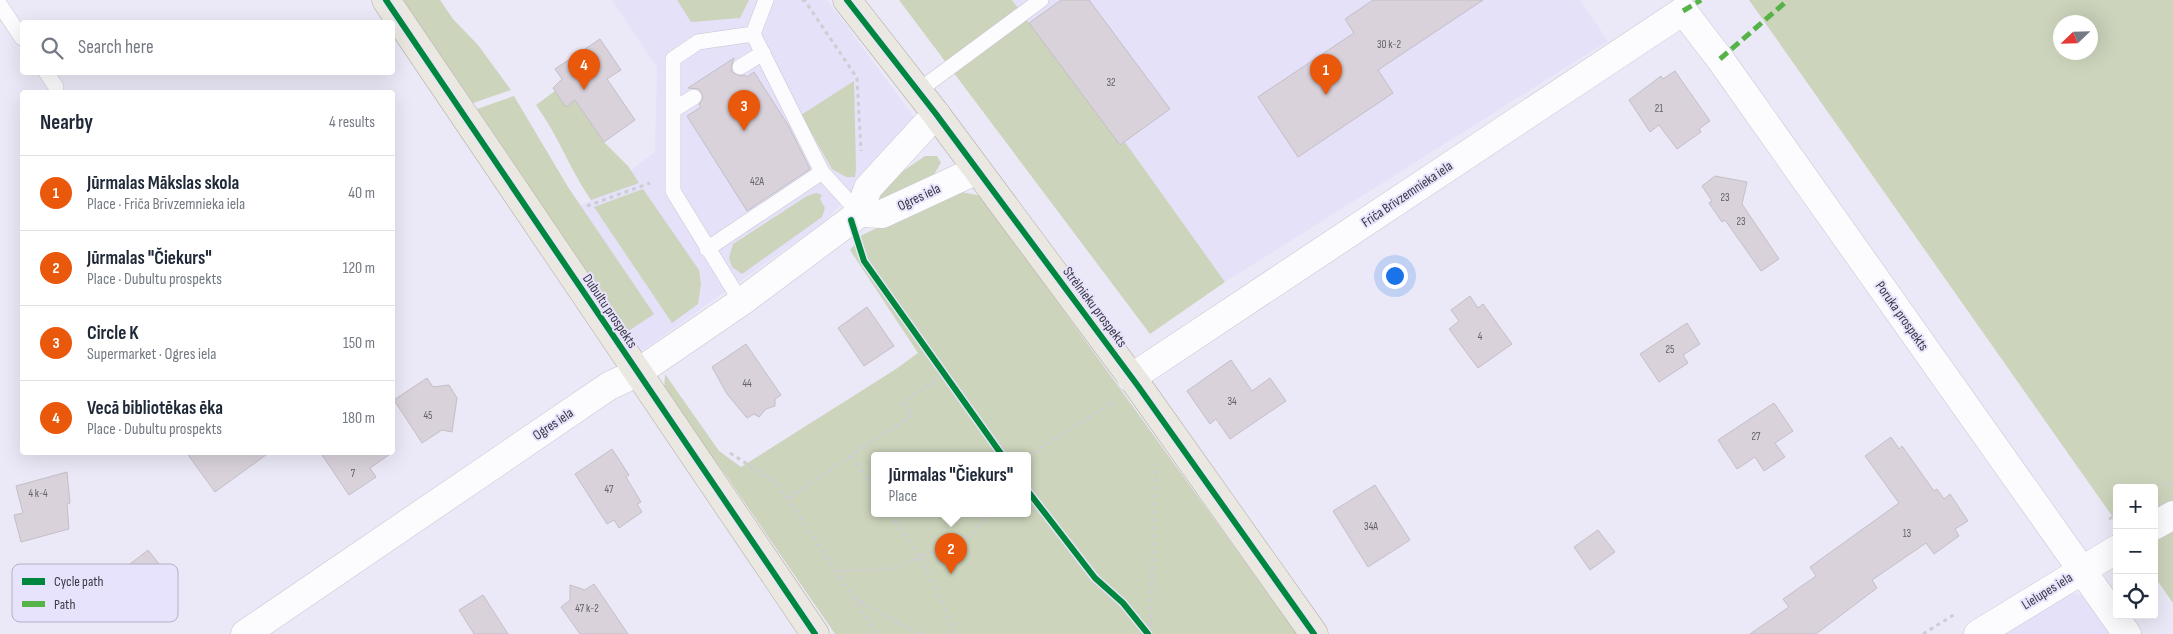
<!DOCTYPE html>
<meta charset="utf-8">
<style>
body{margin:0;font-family:"Sofia Sans Condensed",sans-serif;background:#f2f2f3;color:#1f2937}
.controls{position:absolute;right:15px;bottom:15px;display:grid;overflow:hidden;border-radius:5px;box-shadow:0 5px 20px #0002}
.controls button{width:45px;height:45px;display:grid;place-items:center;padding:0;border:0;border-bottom:1px solid #e0e1e3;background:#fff;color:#1f2937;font:25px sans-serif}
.compass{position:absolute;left:2053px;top:15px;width:45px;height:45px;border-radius:50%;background:#fff;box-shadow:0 5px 20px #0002;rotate:247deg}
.you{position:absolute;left:1394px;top:275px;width:18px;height:18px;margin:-12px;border:4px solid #fff;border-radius:50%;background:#1a73e8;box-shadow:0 0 0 8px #1a73e833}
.badge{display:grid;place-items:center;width:32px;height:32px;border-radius:50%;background:#ea580c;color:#fff;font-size:16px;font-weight:700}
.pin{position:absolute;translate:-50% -41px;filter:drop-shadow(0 1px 2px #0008)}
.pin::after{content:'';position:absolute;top:26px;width:18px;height:15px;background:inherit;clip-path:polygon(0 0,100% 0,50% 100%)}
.popup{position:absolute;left:871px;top:452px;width:160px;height:65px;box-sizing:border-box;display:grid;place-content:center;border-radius:5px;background:#fff;filter:drop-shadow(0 1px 4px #0005);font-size:16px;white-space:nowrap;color:#747a83}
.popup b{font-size:19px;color:#1f2937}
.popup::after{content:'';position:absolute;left:50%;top:100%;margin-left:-10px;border:10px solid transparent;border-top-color:#fff}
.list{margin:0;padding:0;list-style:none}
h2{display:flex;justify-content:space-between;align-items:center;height:65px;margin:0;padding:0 20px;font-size:21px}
h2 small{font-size:16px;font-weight:400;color:#747a83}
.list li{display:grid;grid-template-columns:32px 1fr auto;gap:15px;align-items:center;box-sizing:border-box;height:75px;padding:0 20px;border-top:1px solid #e0e1e3}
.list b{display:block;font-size:19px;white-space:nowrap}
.list p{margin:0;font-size:16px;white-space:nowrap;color:#747a83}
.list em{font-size:16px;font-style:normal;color:#747a83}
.icon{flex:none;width:28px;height:28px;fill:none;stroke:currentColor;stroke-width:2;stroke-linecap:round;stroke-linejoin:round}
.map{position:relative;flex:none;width:2173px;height:634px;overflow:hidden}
.search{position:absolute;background:#fff;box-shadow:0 5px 20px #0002;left:20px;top:20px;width:375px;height:55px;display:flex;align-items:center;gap:12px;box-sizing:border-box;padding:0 18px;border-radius:5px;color:#747a83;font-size:19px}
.panel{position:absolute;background:#fff;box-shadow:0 5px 20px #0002;left:20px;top:90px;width:375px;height:365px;border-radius:5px}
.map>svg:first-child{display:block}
.built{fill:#e4e1f9}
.green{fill:#ccd4bc;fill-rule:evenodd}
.building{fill:#d9d2db;stroke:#c4bec7}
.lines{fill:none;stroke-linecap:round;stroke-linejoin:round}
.lane-casing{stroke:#c8c6d1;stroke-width:16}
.street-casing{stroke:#c8c6d1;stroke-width:29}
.primary-casing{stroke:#b2aca5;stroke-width:29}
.path{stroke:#cdcdd2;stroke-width:3;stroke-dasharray:4 4;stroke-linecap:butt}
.lane{stroke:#fcfcfe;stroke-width:15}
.street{stroke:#fcfcfe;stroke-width:28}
.primary{stroke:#ebe8e2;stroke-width:28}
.quiet{stroke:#56b347;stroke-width:5;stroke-dasharray:10 5;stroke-linecap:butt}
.cycleway-casing{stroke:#e7e3fd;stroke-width:9}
.cycleway{stroke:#00873e;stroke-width:6}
.labels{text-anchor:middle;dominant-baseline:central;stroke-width:4;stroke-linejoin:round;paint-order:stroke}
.number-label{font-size:11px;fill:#64616b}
.street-label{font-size:14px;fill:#3a3842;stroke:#e7e3fd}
.key{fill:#e7e3fd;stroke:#b3b0c5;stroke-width:1}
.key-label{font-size:14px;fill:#3a3842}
</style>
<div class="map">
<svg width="2173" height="634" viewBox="0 0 2173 634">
<rect width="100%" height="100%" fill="#ebe9f7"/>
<path class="built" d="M612,0H827L914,117L910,131L825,221L640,352L553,221L591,200L655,152L657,67Z
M1012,0H1580L1608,41L1225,282L1125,142L1120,146Z
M2071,593L2089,597L2115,634H2006Z"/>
<path class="green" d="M402,0H440L453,19L478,45L511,90L473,103Z
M677,0H749L740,18L691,22Z
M899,0H1012L1120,145L1125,142L1225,282L1150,334Z
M1749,0H2173V603L2154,576V488H2117V523ZM2060,22H2090V52H2060Z
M854,81L856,169L855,177H846L832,169L801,115Z
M555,91L566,107L575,100L604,142L628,166L639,183L591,200C570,170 558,135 536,105Z
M514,96L568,187L654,314L627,332L477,109Z
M925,156H937L941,163L933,176L880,206L874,191Z
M643,189L699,270L701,284L698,304L672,323L594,207Z
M957,191L981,196L1297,634H835L727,477L664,392L665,374L719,451L741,467L896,369L918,353L850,250L862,235ZM875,455H1027V513H875Z
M816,193L822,195L820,199L825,208L822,217L742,274L732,267L729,258L733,244L807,196Z"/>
<path class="building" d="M1061,0H1089L1170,109L1120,145L1029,23Z
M1373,0H1483L1378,70L1393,93L1298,157L1258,97L1354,33L1345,19Z
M600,39L621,70L607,79L635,120L604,142L575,100L566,107L553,88L562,79L555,69Z
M734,58L731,67L732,72L740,76L745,75L747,77L754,72L788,125L810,169L747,211L687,116L701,107L699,105L703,97L699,89L688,88Z
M1675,71L1710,121L1699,129L1701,132L1677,149L1659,125L1650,132L1629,100L1661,76L1663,79Z
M1715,176L1747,182L1742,204L1779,259L1761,271L1725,220L1722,222L1709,203L1712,201L1702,186Z
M1470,296L1478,308L1483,304L1512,344L1478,368L1449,329L1459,321L1451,310Z
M867,307L894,346L864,366L838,328Z
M1687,323L1700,344L1683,355L1688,363L1659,382L1640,354Z
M746,344L781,395L775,399V406L766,409L759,417L754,414L747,418L727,394L712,367Z
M1231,360L1252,391L1270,378L1286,401L1230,439L1216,419L1210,424L1187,391Z
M427,378L433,387L449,385L457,398L452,432L442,430L422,443L394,400Z
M1774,403L1793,431L1775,443L1785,457L1764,471L1755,457L1737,469L1718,440Z
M1891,437L1899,449L1902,446L1934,491L1937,489L1944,499L1950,494L1968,521L1955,529L1959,536L1934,554L1926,543L1872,580L1877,588L1816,634H1750L1789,607L1783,599L1816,576L1810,567L1899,503L1865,456Z
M612,449L629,475L626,477L641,502L637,504L642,512L619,528L614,520L607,524L575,474Z
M186,452H270L215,492Z
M320,452H393L370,468L376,477L349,495Z
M67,472L70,503L67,504L69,529L21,542L14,515L23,513L16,486Z
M1375,485L1410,540L1368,567L1333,511Z
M1598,530L1615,552L1590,570L1574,547Z
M148,550L176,585L144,610L116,575Z
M594,584L628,634H580L561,607L570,600V585L585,590Z
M483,595L508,634H474L459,610Z"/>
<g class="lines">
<g class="lane-casing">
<path id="lane" d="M766,0L753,34L822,172L859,213
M0,5L22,38
M740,67L763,53
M46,72L56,87
M918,91L1041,0
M673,110L694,97
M707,249L822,172
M741,302L673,191V59L698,42L753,34"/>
</g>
<g class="street-casing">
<path id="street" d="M859,213L882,214L977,170
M1131,378L1683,11L1720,59L2127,634
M2154,526L2173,515
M245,634L609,386L637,373L741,302L851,220L859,213L868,188L936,114
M1978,634L2117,549"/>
</g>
<g class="primary-casing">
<path id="primary" d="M386,0L815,634
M847,0L936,114L1138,386L1314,634"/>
</g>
<path class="path" d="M802,0L805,1L857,78L861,151
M587,206L650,183
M730,453L778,484L877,634
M852,456L875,490
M1027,457L1115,401
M2166,486L2173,481
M789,498L912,415L903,402L945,374
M890,513L920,557L973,535L990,513
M2109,519L2117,515
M835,571L893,569L920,557L956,634
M853,597L920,634
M1150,634L1156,464
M1923,634L1955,614"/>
<use href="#lane" class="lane"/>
<use href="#street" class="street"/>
<use href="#primary" class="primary"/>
<path class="quiet" d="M1683,11L1701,0
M1720,59L1788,0"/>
<g class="cycleway-casing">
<path id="cycleway" d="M386,0L815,634
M847,0L936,114L1138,386L1314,634
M851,220L864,261L1002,455
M1027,490L1095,578L1123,603L1148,634"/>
</g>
<use href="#cycleway" class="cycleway"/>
</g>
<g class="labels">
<g class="number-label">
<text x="1389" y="44">30 k-2</text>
<text x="1111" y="82">32</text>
<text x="1659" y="108">21</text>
<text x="757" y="181">42A</text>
<text x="1725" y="197">23</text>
<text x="1741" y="221">23</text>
<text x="1480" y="336">4</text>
<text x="1670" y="349">25</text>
<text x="747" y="383">44</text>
<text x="1232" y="401">34</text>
<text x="428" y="415">45</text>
<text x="1756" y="436">27</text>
<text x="353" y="473">7</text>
<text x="609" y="489">47</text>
<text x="38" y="493">4 k-4</text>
<text x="1371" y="526">34A</text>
<text x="1907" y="533">13</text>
<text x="587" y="608">47 k-2</text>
</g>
<g class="street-label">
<text transform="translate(1407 194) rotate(-34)">Friča Brīvzemnieka iela</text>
<text transform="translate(919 197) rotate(-25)">Ogres iela</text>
<text transform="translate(1095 307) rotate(53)">Strēlnieku prospekts</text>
<text transform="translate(610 311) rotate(56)">Dubultu prospekts</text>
<text transform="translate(1902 316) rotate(55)">Poruka prospekts</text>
<text transform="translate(553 424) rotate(-34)">Ogres iela</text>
<text transform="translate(2047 591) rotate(-32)">Lielupes iela</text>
</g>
</g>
<rect x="12" y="564" width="166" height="58" rx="8" class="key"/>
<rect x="22" y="578" width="23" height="7" fill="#00873e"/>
<rect x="22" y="601" width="23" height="6" fill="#56b347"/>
<g class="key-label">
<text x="54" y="586">Cycle path</text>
<text x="54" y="609">Path</text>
</g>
</svg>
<div class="controls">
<button>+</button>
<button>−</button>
<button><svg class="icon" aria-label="locate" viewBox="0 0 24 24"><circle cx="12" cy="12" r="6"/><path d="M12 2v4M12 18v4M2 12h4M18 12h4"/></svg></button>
</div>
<svg class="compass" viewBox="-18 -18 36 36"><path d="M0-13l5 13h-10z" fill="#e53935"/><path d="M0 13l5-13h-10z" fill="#747a83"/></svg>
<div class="you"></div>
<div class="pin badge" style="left:1326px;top:95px">1</div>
<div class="pin badge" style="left:951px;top:574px">2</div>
<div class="popup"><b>Jūrmalas &quot;Čiekurs&quot;</b>Place</div>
<div class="pin badge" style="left:744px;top:131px">3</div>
<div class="pin badge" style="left:584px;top:90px">4</div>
<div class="search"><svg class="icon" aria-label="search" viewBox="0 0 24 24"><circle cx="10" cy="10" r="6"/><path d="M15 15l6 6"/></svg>Search here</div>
<section class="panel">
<h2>Nearby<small>4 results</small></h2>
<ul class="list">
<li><span class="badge">1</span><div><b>Jūrmalas Mākslas skola</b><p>Place · Friča Brīvzemnieka iela</p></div><em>40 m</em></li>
<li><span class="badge">2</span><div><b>Jūrmalas &quot;Čiekurs&quot;</b><p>Place · Dubultu prospekts</p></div><em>120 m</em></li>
<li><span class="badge">3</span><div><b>Circle K</b><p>Supermarket · Ogres iela</p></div><em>150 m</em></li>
<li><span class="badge">4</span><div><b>Vecā bibliotēkas ēka</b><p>Place · Dubultu prospekts</p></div><em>180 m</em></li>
</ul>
</section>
</div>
